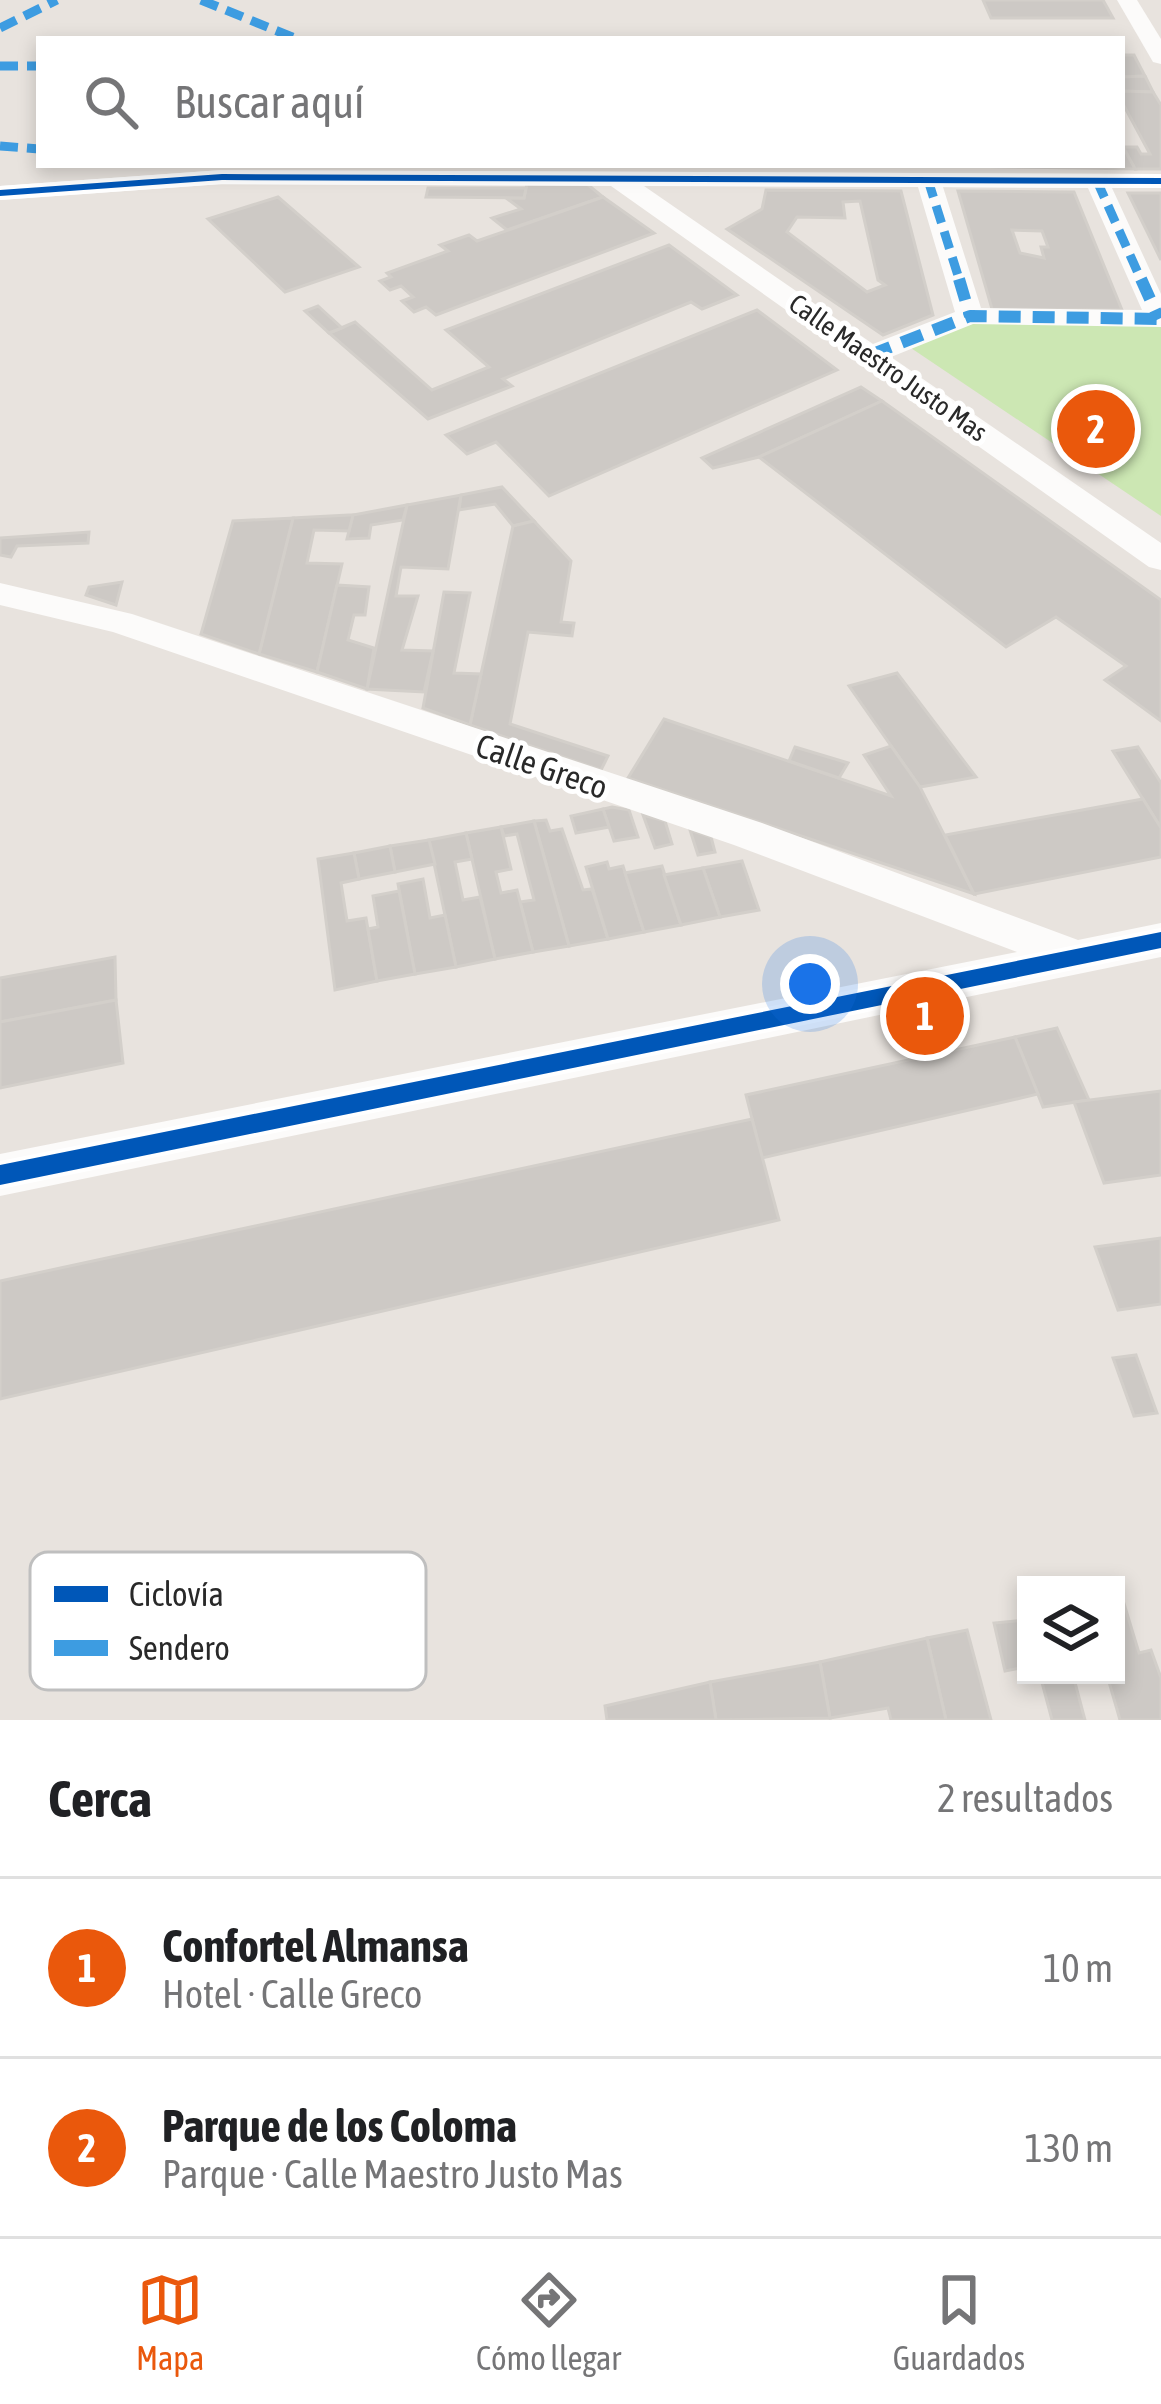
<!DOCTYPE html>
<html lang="es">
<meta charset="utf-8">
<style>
body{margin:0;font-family:"Asap Condensed",sans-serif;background:#f6f6f6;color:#202124}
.controls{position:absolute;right:36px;bottom:36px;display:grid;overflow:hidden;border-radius:0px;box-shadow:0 6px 18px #0003}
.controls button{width:108px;height:108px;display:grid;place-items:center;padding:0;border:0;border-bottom:3px solid #e0e0e0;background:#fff;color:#202124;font:60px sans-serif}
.you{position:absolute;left:810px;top:984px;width:42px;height:42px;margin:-30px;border:9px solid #fff;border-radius:50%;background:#1a73e8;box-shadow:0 0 0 18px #1a73e833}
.badge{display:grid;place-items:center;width:78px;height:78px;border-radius:50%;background:#ea580c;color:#fff;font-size:39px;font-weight:700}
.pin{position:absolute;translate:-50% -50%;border:6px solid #fff;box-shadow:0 3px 12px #0006}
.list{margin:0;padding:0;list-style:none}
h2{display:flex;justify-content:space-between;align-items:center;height:156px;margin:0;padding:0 48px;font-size:51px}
h2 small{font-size:39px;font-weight:400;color:#757577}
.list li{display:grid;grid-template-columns:78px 1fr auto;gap:36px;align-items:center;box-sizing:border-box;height:180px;padding:0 48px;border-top:3px solid #e0e0e0}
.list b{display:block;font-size:45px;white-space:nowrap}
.list p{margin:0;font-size:39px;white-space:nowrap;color:#757577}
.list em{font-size:39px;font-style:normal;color:#757577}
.icon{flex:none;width:66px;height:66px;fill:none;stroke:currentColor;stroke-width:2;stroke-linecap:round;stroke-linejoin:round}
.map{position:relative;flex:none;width:1161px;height:1720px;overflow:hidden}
.search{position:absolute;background:#fff;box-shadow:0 6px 18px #0003;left:36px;right:36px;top:36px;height:132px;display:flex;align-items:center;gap:30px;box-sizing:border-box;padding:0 42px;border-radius:0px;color:#757577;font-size:45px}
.sheet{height:516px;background:#fff}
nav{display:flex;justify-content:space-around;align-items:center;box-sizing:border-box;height:168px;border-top:3px solid #e0e0e0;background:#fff;font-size:33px;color:#757577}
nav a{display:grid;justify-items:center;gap:6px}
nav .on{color:#ea580c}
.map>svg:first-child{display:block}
</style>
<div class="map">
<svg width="1161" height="1720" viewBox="0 0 1161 1720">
<rect width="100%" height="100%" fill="#e8e3de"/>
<polygon fill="#cce7b3" points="970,316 1161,317 1161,516 902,342"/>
<g fill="#cdc9c5" stroke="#d3cfca" stroke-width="3" fill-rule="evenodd">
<polygon points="983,0 1103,0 1113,18 991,18"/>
<polygon points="1122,55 1134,55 1145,76 1122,77"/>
<polygon points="1145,76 1153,92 1122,91 1122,77"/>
<polygon points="1122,91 1153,92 1161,105 1161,169 1135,169 1123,147 1137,147 1141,154 1150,154 1122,102"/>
<polygon points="1122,145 1135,169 904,165 1122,165"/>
<polygon points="527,184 587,184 603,197 507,230 492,218 521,209 506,198 524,198"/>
<polygon points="428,188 526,188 524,198 426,197"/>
<path d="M766 190 901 191 933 315 883 335 727 229 762 209ZM860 201 878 280 885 285 867 292 787 232 797 217 845 218 843 202Z"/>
<path d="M958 191 1074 192 1122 310 992 309ZM1012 230 1042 231 1048 247H1041L1044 258 1020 253Z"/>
<polygon points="1128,193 1161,193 1161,260"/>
<polygon points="278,197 359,267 285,292 208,219"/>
<polygon points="603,197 654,233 436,315 426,307 414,312 402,301 413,297 401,286 390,290 380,281 391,277 387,273 448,251 440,245 469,235 477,241"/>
<polygon points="669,245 737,295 702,309 691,302 503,379 512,386 428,419 329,333 355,322 432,390 489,367 446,330"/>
<polygon points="318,306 342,328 329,333 305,311"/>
<polygon points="757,310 837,370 549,496 496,442 467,454 446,435"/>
<polygon points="861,387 882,401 759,457 713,468 702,458"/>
<polygon points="882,401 1161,600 1161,721 1105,680 1126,666 1056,617 1006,647 759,457"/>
<polygon points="502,487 534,521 513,526 495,504 459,510 461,495"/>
<polygon points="461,495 448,569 401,567 396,596 418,596 402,650 433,651 424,692 367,689 407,505"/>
<polygon points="407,505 403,520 371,525 369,538 347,539 353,515"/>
<polygon points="349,515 353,515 349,531 314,530 307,563 342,564 317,672 259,654 293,518"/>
<polygon points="293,518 259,654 201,634 233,521"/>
<polygon points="534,521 571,561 561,622 574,623 572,636 528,632 510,724 608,756 601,770 470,725 513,526"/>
<polygon points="89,532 88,543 17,546 11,557 0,555 0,538"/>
<polygon points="122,582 116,605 86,595 89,587"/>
<polygon points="337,585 369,587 365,615 354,615 348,640 374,648 367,689 317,672"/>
<polygon points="444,592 470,593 454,673 481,674 470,725 423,708"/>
<polygon points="897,673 976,777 920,787 849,686"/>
<polygon points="664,719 891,796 864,755 891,746 920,787 974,894 628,778"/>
<polygon points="795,747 848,763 839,778 789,761"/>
<polygon points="1138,747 1161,783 1161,828 1113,751"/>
<polygon points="1143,799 1161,828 1161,857 974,894 945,835"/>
<polygon points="612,807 629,810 638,837 614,841 603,809"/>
<polygon points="603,809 609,827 576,833 571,816"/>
<polygon points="643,815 665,821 672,844 655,848"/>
<polygon points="546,820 550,831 562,829 583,890 592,889 608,939 569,946 534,821"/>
<polygon points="534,821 569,946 533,952 520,902 534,900 517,834 504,836 501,827"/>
<polygon points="501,827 511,869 496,872 501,893 517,890 533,952 495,959 466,833"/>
<polygon points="690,830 711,837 715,852 698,855"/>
<polygon points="466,833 472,859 455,862 463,900 480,897 495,959 456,967 429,840"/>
<polygon points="429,840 435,864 395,872 390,846"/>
<polygon points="390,846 395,872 359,879 354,853"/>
<polygon points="354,853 359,879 341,883 347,921 366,918 377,981 335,990 318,859"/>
<polygon points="742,861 759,910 720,917 703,868"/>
<polygon points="607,862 609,869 623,866 644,932 608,939 586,867"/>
<polygon points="662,866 681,925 644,932 625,873"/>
<polygon points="703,868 720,917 681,925 664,875"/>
<polygon points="423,879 430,918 445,915 456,967 415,974 398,884"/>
<polygon points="399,891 415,974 377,981 368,929 378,927 373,896"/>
<polygon points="115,957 116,1000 0,1022 0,978"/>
<polygon points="116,1000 123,1063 0,1088 0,1022"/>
<polygon points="1057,1028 1089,1100 1043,1107 1015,1037"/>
<polygon points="1015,1037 1038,1094 762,1158 746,1095"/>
<polygon points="1161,1091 1161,1175 1104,1183 1074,1102"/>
<polygon points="752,1119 779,1220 0,1399 0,1281"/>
<polygon points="1161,1238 1161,1304 1118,1310 1095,1247"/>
<polygon points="1136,1355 1157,1413 1134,1416 1113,1358"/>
<polygon points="1122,1597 1139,1653 1151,1650 1161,1678 1161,1720 1120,1720 1107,1675 1116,1675 1116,1598"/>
<polygon points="1026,1620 1026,1667 1005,1671 994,1623"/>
<polygon points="967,1630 991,1720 946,1720 927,1638"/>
<polygon points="927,1638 946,1720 891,1720 888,1708 830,1718 820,1662"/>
<polygon points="820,1662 830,1718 716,1720 710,1682"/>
<polygon points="1040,1675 1073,1675 1085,1720 1052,1720"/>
<polygon points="710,1682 716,1720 607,1720 605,1706"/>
</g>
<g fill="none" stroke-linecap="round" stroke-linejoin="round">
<g fill="#fcfbfa" fill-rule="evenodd">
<polygon points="1117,0 1137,0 1161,39 1161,64 1153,62"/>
<path d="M222 170 1161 174V188H1112L1161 294V327L973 324 891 357 1161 543V570L1149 567 611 186 222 184 0 200V186ZM644 186 918 187 955 312 873 344ZM943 187 1088 188 1142 310 981 308Z"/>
<polygon points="0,583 132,614 762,823 1078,940 1161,923 1161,957 0,1196 0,1154 1017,952 734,845 113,632 0,605"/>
</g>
<g stroke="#3d9ce1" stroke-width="9" stroke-dasharray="18 9" stroke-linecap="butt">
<polyline points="201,0 297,39"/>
<polyline points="0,28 57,0"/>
<polyline points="0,66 39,66"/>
<polyline points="0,146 39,149"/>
<polyline points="928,180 960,282"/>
<polyline points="1097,181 1142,282"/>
</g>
<g stroke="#3d9ce1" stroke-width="12" stroke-dasharray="22 12" stroke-linecap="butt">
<polyline points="959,279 970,316"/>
<polyline points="1141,279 1159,319"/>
<polyline points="870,355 970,316 1161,319"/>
</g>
<g stroke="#fff" stroke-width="8">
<g id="cycleway">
<polygon points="222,174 1161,178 1161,184 222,180 0,196 0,190"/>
<polygon points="1161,932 1161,948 0,1185 0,1165"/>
</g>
</g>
<use href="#cycleway" fill="#0057b8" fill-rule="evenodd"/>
</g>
<g text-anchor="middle" stroke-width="10" stroke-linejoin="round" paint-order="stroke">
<g font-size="27" fill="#292929" stroke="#fff">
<text transform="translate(888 368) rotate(35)" y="9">Calle Maestro Justo Mas</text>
</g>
<g font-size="33" fill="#292929" stroke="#fff">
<text transform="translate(542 766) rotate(19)" y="12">Calle Greco</text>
</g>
</g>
<rect x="30" y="1552" width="396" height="138" rx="18" fill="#fff" stroke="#bfbfbf" stroke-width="3"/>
<rect x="54" y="1586" width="54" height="16" fill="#0057b8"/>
<rect x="54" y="1640" width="54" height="16" fill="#3d9ce1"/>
<g font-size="33" fill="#292929">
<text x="129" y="1606">Ciclovía</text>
<text x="129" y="1660">Sendero</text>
</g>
</svg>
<div class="controls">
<button><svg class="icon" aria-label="layers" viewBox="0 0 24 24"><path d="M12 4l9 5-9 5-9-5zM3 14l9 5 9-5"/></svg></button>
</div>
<div class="you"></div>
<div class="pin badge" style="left:925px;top:1016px">1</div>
<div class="pin badge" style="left:1096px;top:429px">2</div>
<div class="search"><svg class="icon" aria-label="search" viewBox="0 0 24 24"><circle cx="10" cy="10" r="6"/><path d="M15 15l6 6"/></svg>Buscar aquí</div>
</div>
<section class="sheet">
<h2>Cerca<small>2 resultados</small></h2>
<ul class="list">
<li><span class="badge">1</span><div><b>Confortel Almansa</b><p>Hotel · Calle Greco</p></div><em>10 m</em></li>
<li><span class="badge">2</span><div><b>Parque de los Coloma</b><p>Parque · Calle Maestro Justo Mas</p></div><em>130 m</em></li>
</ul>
</section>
<nav>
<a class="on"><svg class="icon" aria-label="map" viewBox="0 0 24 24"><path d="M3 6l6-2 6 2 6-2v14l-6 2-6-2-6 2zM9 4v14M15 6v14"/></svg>Mapa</a>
<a><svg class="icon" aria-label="directions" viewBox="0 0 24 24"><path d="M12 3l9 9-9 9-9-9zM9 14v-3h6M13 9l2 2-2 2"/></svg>Cómo llegar</a>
<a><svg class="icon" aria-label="saved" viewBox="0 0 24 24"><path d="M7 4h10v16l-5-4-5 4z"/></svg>Guardados</a>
</nav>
